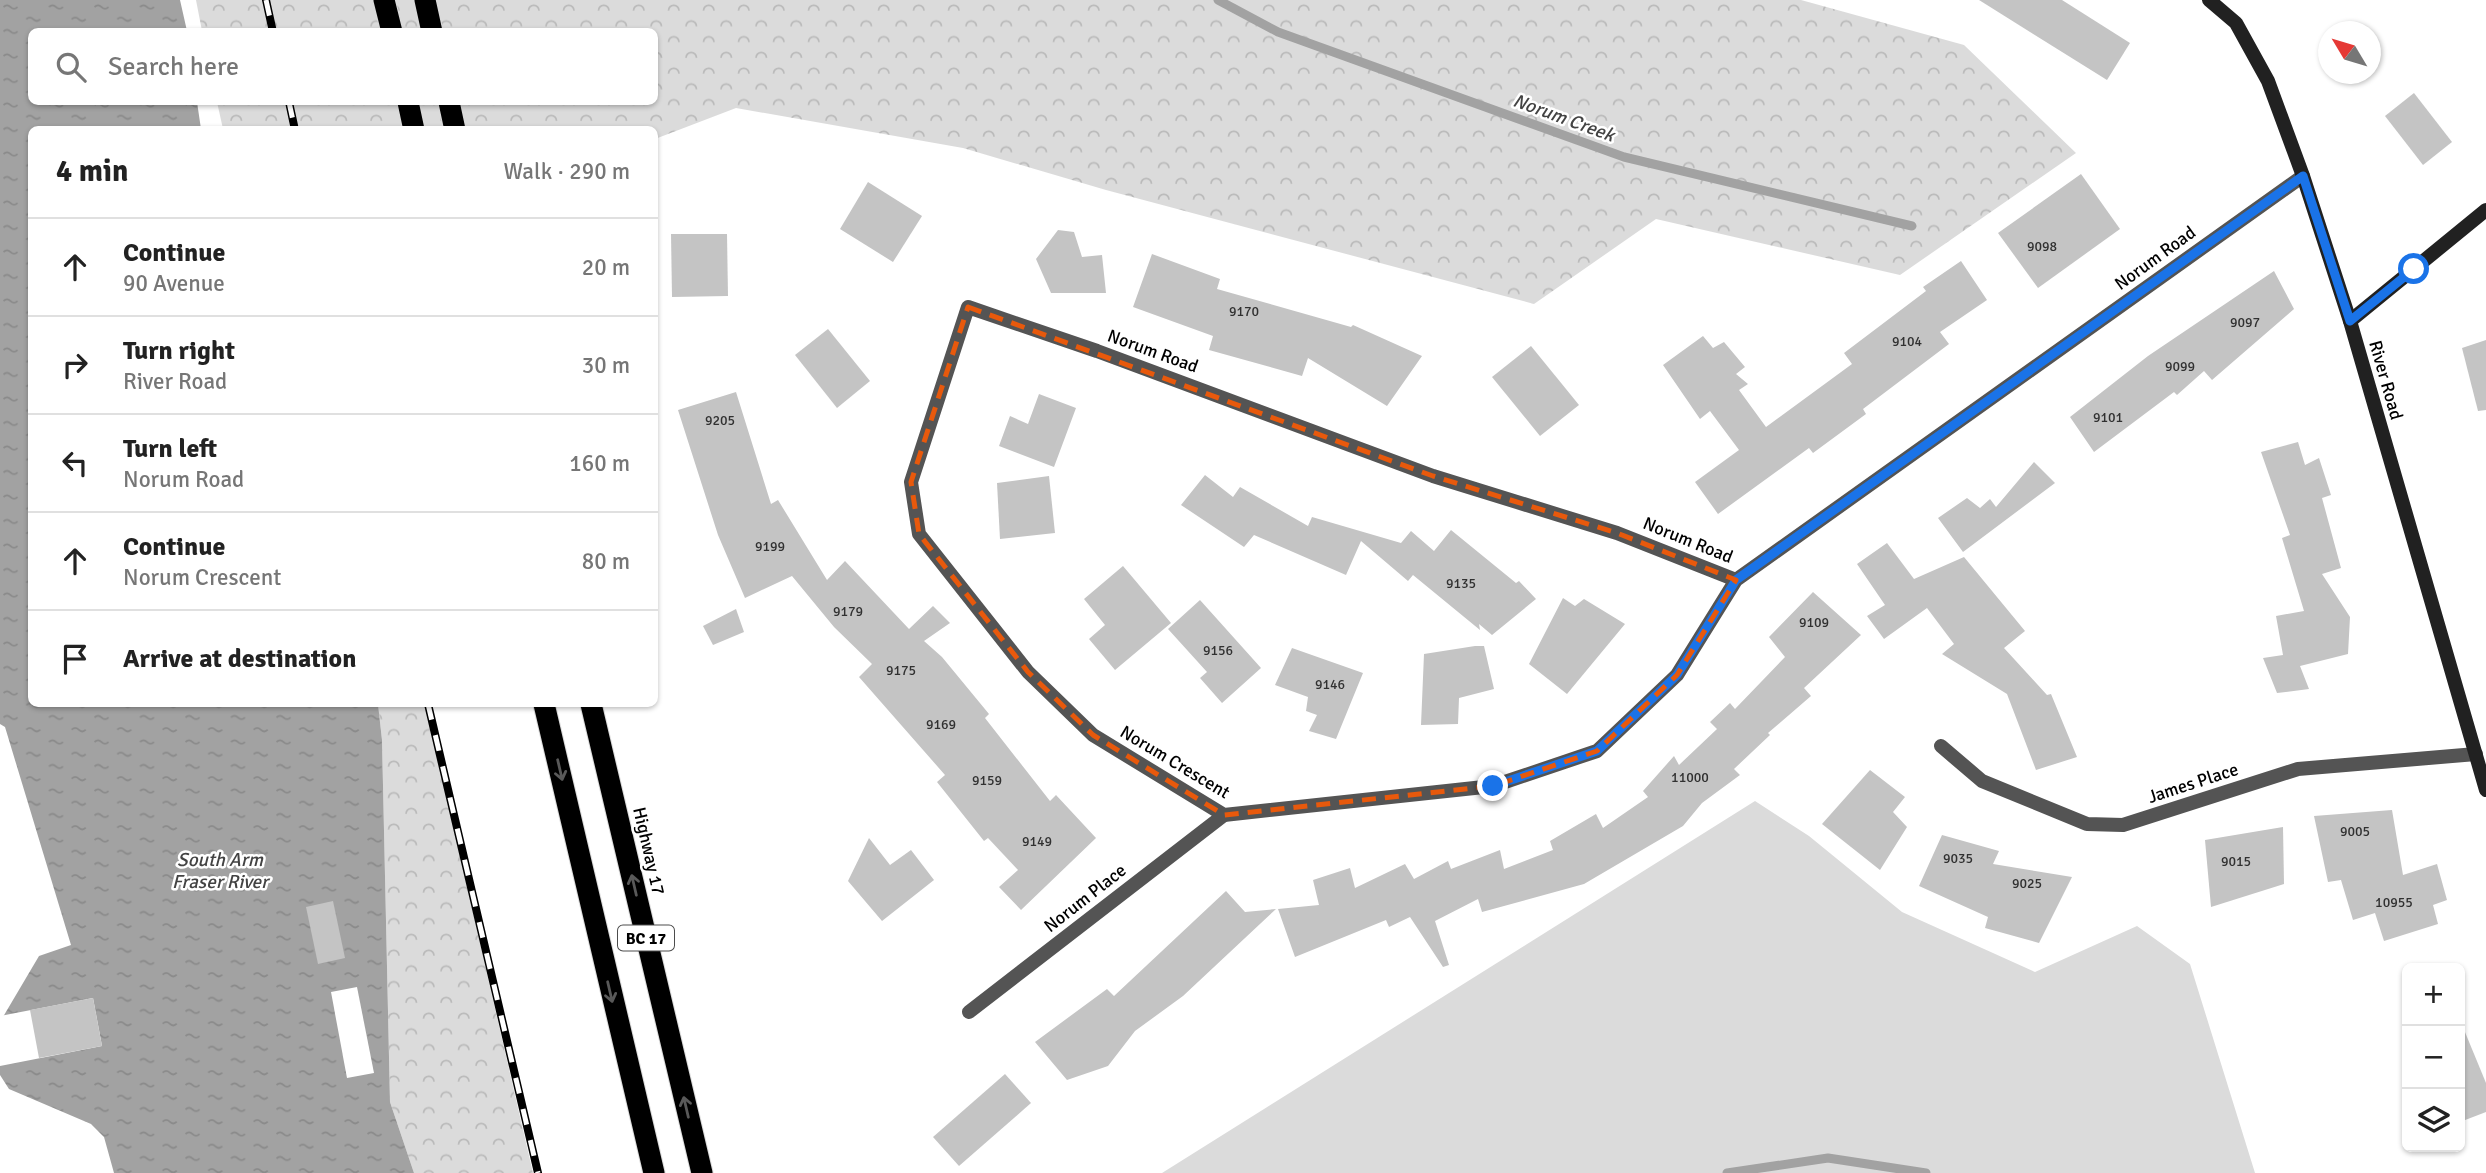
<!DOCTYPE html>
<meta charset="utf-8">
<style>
body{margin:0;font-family:Signika,sans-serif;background:#f2f2f2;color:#222}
.controls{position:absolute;right:21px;bottom:21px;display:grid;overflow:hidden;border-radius:10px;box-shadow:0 2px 5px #0004}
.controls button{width:63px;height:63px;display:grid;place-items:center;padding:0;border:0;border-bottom:2px solid #e0e0e0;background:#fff;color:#222;font:35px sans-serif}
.compass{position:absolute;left:2318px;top:21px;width:63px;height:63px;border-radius:50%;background:#fff;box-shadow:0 2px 5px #0004;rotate:308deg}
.stop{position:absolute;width:21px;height:21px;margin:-16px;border:5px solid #1a73e8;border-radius:50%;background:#fff}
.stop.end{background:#1a73e8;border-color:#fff;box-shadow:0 2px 7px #0008}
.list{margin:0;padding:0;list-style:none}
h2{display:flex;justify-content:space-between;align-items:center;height:91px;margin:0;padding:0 28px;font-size:30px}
h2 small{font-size:23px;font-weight:400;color:#767676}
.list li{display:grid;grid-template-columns:46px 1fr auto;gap:21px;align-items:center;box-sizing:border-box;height:98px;padding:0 28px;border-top:2px solid #e0e0e0}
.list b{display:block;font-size:26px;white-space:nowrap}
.list p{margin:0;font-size:23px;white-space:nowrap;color:#767676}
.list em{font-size:23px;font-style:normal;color:#767676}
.icon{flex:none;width:38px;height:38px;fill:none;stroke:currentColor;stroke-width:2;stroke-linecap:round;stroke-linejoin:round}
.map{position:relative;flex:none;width:2486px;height:1173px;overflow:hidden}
.search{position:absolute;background:#fff;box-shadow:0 2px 5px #0004;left:28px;top:28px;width:630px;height:77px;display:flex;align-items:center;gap:18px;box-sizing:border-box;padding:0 24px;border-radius:10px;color:#767676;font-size:26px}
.panel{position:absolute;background:#fff;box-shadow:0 2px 5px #0004;left:28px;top:126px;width:630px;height:581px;border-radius:10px}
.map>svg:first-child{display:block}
</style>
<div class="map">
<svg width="2486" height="1173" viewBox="0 0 2486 1173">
<defs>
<pattern id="forest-crowns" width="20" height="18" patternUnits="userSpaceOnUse" patternTransform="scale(1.75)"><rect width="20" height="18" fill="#dbdbdb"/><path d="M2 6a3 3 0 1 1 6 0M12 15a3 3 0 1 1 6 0" fill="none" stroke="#bababa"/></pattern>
<pattern id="water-ripples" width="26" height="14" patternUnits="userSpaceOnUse" patternTransform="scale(1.75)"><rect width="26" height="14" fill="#a2a2a2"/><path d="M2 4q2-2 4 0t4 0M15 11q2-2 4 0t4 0" fill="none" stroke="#8a8a8a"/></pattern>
</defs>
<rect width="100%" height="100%" fill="#fff"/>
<g fill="url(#forest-crowns)">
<polygon points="196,0 1801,0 1964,45 2076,153 1900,275 1656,219 1534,304 1106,190 963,148 736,108 655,139 654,130 223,129 217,102 654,102 654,32 202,31"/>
<polygon points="378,704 425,704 533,1173 414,1173 390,1102 382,740"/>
</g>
<polygon fill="#dbdbdb" points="1755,801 1809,836 1902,912 2035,972 2137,926 2190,964 2255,1173 1162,1173"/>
<polygon fill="url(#water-ripples)" points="0,0 180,0 187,31 32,32 32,102 197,102 201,129 32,130 32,704 378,704 382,740 390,1102 414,1173 114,1173 104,1137 91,1124 9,1089 0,1075 0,1022 39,956 71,945 5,727 0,724"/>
<g fill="#fff">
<polygon points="357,987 374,1073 347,1078 331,992"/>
<polygon points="93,998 102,1046 0,1066 0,1016"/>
</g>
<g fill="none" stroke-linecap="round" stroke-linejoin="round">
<g stroke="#a2a2a2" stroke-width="9">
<polyline points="1218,0 1278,32 1624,157 1912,226"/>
<polyline points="1727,1173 1828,1158 1926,1173"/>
</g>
</g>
<g fill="#c4c4c4">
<polygon points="1979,0 2062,0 2130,43 2107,80"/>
<polygon points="2414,93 2452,142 2423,165 2385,116"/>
<polygon points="2081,174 2120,229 2038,288 1998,233"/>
<polygon points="868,182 922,216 893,262 840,229"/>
<polygon points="1058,230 1074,232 1082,257 1102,255 1106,293 1051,293 1036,259"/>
<polygon points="671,234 727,234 728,296 672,297"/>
<polygon points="1152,254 1220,279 1217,289 1351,327 1353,325 1422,356 1387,406 1308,358 1302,376 1209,350 1213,336 1133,307"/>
<polygon points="1961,261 1987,300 1940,332 1949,344 1863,409 1866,414 1813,453 1809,448 1718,514 1695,482 1739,450 1710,411 1700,419 1663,365 1703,336 1713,348 1724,342 1745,367 1736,374 1748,384 1739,390 1766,427 1852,364 1844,353 1926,291 1923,287"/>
<polygon points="2274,271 2294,309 2212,380 2204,371 2177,395 2174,392 2094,452 2070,417 2148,356"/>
<polygon points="828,329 870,381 837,408 795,355"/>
<polygon points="2486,340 2486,410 2478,411 2462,348"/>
<polygon points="1531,346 1579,405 1540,436 1492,377"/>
<polygon points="736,392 771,504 778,500 827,580 845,561 909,629 933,606 950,623 924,641 942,657 989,714 985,718 1050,801 1056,795 1096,838 1021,910 999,887 1018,870 988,838 984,841 937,782 945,775 859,677 872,664 834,627 792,576 745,598 718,535 678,410"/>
<polygon points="1039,394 1076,408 1054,467 999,446 1010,416 1028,424"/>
<polygon points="2298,442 2305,465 2319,458 2331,495 2322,498 2341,568 2322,574 2350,617 2348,654 2300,666 2309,689 2277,693 2263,658 2283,655 2276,616 2304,611 2282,538 2290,535 2261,452"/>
<polygon points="2034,462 2055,483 1963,552 1938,518 1967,498 1980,508 1990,499 1996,507"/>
<polygon points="1205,475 1233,497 1240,487 1308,526 1312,517 1401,543 1411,531 1434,551 1451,530 1516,583 1519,581 1536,599 1492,635 1479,624 1480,630 1413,575 1408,581 1361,541 1346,575 1254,535 1244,547 1181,505"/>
<polygon points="1049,476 1055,533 1000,539 997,483"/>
<polygon points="1887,543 1914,579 1964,557 2025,631 2004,648 2047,695 2051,694 2077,757 2036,770 2007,694 1942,654 1954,644 1927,608 1884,639 1867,616 1885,605 1857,564"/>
<polygon points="1123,566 1171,623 1115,670 1089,639 1105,625 1084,599"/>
<polygon points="1813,592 1861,635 1804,688 1811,696 1768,733 1770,735 1734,769 1740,775 1702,803 1683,826 1584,884 1482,912 1478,899 1435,921 1449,965 1443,967 1410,917 1389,927 1386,920 1295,957 1278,909 1319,905 1313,880 1350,868 1355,888 1405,864 1414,879 1448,861 1451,869 1500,850 1504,869 1553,850 1550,841 1596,814 1603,828 1648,797 1643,791 1674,756 1679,765 1717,729 1710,722 1730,703 1735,709 1785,657 1769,637"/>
<polygon points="1563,598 1575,606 1584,599 1625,624 1567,694 1529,664"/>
<polygon points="1200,600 1261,668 1222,703 1200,678 1207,672 1168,629"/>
<polygon points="736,609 744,632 713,645 703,626"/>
<polygon points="1475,646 1484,646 1494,689 1459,698 1458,724 1421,725 1424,654"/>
<polygon points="1292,648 1363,673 1336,739 1309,731 1317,715 1306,711 1308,697 1275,685"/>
<polygon points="1870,770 1905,797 1893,812 1907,827 1880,870 1822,824"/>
<polygon points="2392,810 2403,875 2437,864 2447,900 2433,905 2438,924 2384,941 2375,913 2353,920 2341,880 2328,882 2314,816"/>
<polygon points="2283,827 2284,884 2211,907 2205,840"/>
<polygon points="1942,835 1999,851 1993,864 2072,877 2039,943 1985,928 1988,917 1919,886"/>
<polygon points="869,838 890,865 911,850 934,880 882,921 848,881"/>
<polygon points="1226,891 1245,912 1276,909 1183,996 1135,1031 1108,1066 1067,1080 1035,1042 1107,989 1114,996"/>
<polygon points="333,901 345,958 318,964 306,907"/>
<polygon points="93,998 102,1046 39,1058 30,1010"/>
<polygon points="2460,1020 2486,1083 2486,1112 2460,1122"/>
<polygon points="1005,1074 1031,1103 959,1166 933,1137"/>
</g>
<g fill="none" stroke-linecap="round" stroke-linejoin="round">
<g stroke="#dbdbdb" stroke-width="23">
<g id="highway">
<polyline points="384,0 392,32"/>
<polyline points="425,0 432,32"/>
<polyline points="408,102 414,130"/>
<polyline points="449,102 455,130"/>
<polyline points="544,704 654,1173"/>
<polyline points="591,704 702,1173"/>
</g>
</g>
<g stroke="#545454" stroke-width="14">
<polyline points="1736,580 1617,533 1433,476 1097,351 968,307 911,482 919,534 1028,672 1093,735 1224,815 1493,786 1597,751 1677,675 1736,580 2303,176"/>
<polyline points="1941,746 1982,781 2087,824 2123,825 2298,769 2476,754"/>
<polyline points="969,1012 1224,815"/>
</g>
<g stroke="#212121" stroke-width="14">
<polyline points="2209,0 2236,23 2268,81 2303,176 2350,321 2486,790"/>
<polyline points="2350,321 2486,210"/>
</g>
<use href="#highway" stroke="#000" stroke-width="21"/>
<g stroke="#000" stroke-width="8">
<g id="rail">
<polyline points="266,0 273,32"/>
<polyline points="289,102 295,130"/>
<polyline points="428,704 538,1173"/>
</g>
</g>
<use href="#rail" stroke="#fff" stroke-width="5" stroke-dasharray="16" stroke-linecap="butt"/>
</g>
<defs><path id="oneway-shaft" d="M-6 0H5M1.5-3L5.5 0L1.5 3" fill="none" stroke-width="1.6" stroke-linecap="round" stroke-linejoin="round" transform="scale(1.75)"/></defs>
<g stroke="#595959">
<use href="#oneway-shaft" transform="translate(560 770) rotate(77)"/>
<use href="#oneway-shaft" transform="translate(634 885) rotate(-103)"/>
<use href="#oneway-shaft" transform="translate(610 992) rotate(77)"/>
<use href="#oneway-shaft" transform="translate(686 1107) rotate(-103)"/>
</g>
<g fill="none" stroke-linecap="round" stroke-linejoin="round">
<polyline stroke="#1a73e8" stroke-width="9" points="1493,786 1597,751 1677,675 1736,580 2303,176 2350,321 2414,269"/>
</g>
<path fill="none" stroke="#e8590c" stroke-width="5" stroke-dasharray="14 9" stroke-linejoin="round" d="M968 307 1433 476 1617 533 1736 580 1677 675 1597 751 1493 786 1224 815 1093 735 1028 672 919 534 911 482Z"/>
<g text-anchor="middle" stroke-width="5" stroke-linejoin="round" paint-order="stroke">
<g font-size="14" fill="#313131">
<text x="2042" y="251">9098</text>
<text x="1244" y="316">9170</text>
<text x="2245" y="327">9097</text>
<text x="1907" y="346">9104</text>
<text x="2180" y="371">9099</text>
<text x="2108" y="422">9101</text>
<text x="720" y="425">9205</text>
<text x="770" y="551">9199</text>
<text x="1461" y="588">9135</text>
<text x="848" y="616">9179</text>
<text x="1814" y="627">9109</text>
<text x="1218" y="655">9156</text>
<text x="901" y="675">9175</text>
<text x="1330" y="689">9146</text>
<text x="941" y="729">9169</text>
<text x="1690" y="782">11000</text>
<text x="987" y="785">9159</text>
<text x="2355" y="836">9005</text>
<text x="1037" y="846">9149</text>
<text x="1958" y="863">9035</text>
<text x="2236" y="866">9015</text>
<text x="2027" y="888">9025</text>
<text x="2394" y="907">10955</text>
</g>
<rect fill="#fff" stroke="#4c4c4c" stroke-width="2" x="618" y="925.5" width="56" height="25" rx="5"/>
<g font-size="16" font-weight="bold" fill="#000">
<text x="646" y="944">BC 17</text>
</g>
<g font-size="18" fill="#000" stroke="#fff">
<text transform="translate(2155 258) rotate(-36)" y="6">Norum Road</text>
<text transform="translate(1153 351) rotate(20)" y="6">Norum Road</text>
<text transform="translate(2386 380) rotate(74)" y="6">River Road</text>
<text transform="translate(1688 540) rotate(22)" y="6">Norum Road</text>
<text transform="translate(1175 762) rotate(31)" y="6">Norum Crescent</text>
<text transform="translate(2193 783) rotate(-18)" y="6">James Place</text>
<text transform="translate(649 851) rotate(77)" y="6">Highway 17</text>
<text transform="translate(1085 898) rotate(-38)" y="6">Norum Place</text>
</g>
<g font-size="19" font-style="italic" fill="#434343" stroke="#fff">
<text transform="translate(1564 117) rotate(20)" y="7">Norum Creek</text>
<text x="220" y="866">South Arm<tspan x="220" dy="22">Fraser River</tspan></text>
</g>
</g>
</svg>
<div class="controls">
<button>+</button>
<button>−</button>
<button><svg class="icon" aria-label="layers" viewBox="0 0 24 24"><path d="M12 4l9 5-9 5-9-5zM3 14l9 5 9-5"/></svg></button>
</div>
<svg class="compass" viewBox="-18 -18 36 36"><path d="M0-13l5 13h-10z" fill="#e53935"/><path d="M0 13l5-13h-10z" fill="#767676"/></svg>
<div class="stop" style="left:2414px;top:269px"></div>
<div class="stop end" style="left:1493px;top:786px"></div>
<div class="search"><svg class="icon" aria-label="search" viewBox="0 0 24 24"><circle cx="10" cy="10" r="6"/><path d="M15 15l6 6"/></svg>Search here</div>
<section class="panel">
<h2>4 min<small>Walk · 290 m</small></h2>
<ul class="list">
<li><svg class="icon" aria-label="ahead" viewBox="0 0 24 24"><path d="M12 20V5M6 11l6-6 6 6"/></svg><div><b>Continue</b><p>90 Avenue</p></div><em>20 m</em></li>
<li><svg class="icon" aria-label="right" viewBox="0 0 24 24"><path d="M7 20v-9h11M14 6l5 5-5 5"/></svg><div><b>Turn right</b><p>River Road</p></div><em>30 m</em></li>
<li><svg class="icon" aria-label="left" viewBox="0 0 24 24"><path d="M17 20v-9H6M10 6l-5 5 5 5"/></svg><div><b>Turn left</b><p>Norum Road</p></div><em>160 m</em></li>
<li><svg class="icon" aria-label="ahead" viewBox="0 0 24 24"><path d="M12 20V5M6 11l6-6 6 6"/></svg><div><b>Continue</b><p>Norum Crescent</p></div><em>80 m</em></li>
<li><svg class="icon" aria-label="arrive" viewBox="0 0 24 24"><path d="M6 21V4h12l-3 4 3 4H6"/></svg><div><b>Arrive at destination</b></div></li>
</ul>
</section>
</div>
